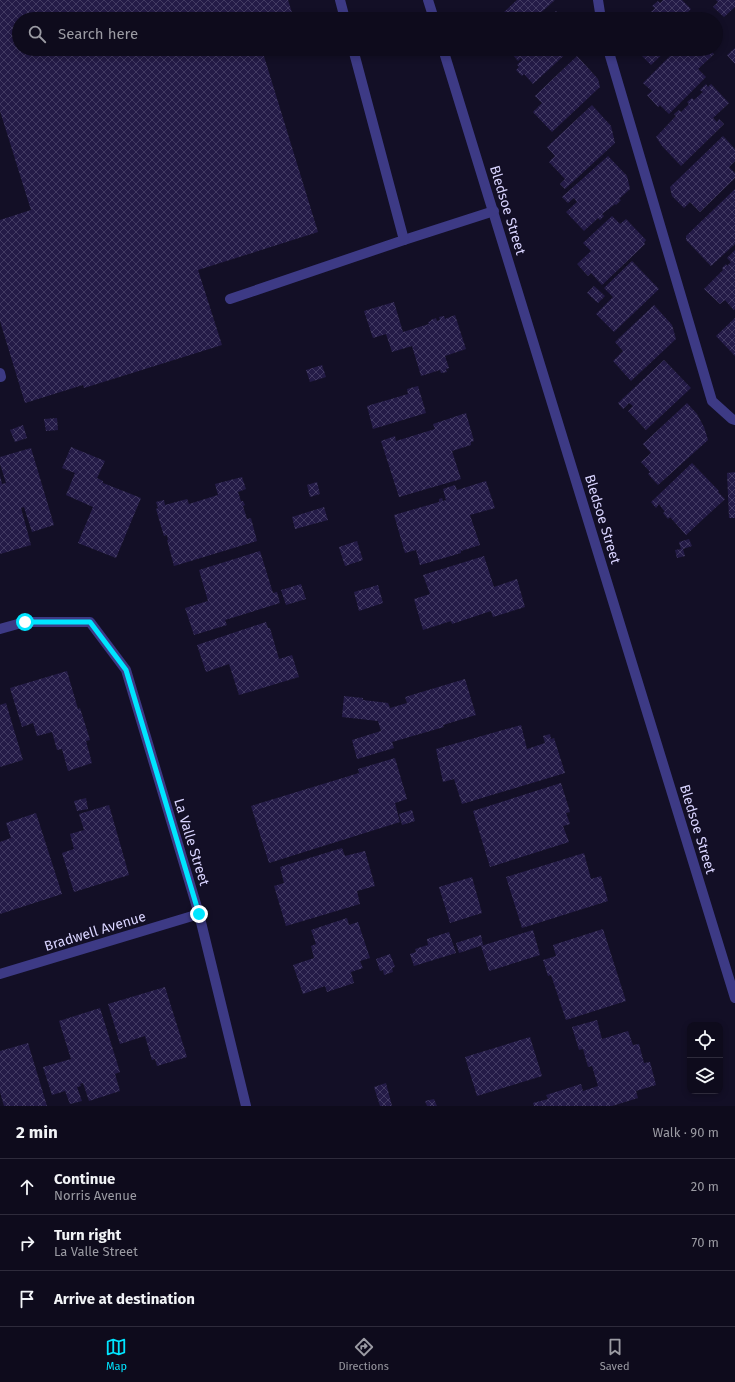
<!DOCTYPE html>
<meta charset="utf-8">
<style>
body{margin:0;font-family:"Fira Sans",sans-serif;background:#171425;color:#f1f3f6}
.controls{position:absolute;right:12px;bottom:12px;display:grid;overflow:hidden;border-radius:8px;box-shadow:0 2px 6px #0003}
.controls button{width:36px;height:36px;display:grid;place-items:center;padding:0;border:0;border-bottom:1px solid #2e2b3b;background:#0e0b1c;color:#f1f3f6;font:20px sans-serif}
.stop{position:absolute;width:12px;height:12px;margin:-9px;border:3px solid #00e5ff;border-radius:50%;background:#fff}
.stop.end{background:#00e5ff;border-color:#fff;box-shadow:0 1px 4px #0008}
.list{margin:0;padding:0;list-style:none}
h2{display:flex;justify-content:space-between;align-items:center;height:52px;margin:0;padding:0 16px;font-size:17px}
h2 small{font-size:13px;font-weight:400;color:#9b9ba3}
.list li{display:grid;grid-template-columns:26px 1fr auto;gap:12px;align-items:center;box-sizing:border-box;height:56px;padding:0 16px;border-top:1px solid #2e2b3b}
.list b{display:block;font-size:15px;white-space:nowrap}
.list p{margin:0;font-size:13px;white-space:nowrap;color:#9b9ba3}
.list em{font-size:13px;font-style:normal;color:#9b9ba3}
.icon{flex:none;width:22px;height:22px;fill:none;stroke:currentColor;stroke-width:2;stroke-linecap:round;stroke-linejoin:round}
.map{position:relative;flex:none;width:735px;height:1106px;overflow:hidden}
.search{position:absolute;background:#0e0b1c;box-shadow:0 2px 6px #0003;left:12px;right:12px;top:12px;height:44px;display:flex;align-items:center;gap:10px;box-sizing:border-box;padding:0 14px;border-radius:22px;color:#9b9ba3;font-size:15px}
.sheet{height:220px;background:#0e0b1c}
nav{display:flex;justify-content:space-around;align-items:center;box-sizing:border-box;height:56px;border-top:1px solid #2e2b3b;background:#0e0b1c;font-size:11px;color:#9b9ba3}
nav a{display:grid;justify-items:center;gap:2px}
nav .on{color:#00e5ff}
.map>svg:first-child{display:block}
</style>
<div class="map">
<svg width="735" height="1106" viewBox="0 0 735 1106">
<defs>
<pattern id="building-cross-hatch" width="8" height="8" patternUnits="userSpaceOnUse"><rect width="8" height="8" fill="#241b47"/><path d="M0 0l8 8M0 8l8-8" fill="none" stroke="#433b63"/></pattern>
</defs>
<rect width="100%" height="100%" fill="#130f26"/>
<g fill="url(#building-cross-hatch)">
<polygon points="0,0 288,0 294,19 19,19 19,49 274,49 263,53 318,232 198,270 222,345 84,388 83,385 25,403 0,321 0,220 31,210 0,111"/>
<polygon points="517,0 555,0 534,19 511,19 504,12"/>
<polygon points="663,0 682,0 691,9 683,17 684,19 639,19 641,17 644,19 655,8 652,6 658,1 660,3"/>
<polygon points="716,0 735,0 735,7 724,17 713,7 718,2"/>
<polygon points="556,11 563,19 548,19"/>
<polygon points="735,48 735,64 727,55"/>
<polygon points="518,49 525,49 527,51 525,54 527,55 534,49 571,49 533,84 524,74 522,76 516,70 519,67 517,65 522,60 521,58 518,61 512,54"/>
<polygon points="635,49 668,49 651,65"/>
<polygon points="677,49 709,49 714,54 698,69 706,77 669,114 660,105 658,107 647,95 652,91 643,83"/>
<polygon points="577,56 598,79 600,87 552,132 533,112 542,103 535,96"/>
<polygon points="706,84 708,87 711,84 729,103 713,118 717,122 719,119 724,124 681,166 662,146 656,137 676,116 674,114 679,110 681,112 689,104 687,102 692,98 694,100 703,92 700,90"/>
<polygon points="592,105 611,126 615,143 565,189 560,184 565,179 549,162 555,156 547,147"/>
<polygon points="723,136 735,149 735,161 729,167 735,173 735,178 700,212 690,202 684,208 672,196 670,187"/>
<polygon points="608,156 627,176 630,189 619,199 621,200 616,205 615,204 602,214 604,216 600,220 598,218 584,231 566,212 577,202 574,198 568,203 562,197"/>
<polygon points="735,189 735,244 711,266 686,240 686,236"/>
<polygon points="612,216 620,224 626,219 646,240 644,243 645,244 602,285 591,273 588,276 577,264 591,251 583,243"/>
<polygon points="735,250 735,309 734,310 725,300 720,304 704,289 723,270 722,268 726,264 727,266 731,262 727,258"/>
<polygon points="632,261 659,289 614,332 596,314 613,297 604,288"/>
<polygon points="594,286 605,296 598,303 587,293"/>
<polygon points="394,302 403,332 429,324 428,322 431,321 431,320 436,318 437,321 440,320 439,317 444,316 445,319 455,315 466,349 445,356 449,368 446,369 447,372 441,373 440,370 421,376 412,346 392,352 386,334 373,338 364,311"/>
<polygon points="654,305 672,325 676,339 631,381 613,361 623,351 615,342"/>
<polygon points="735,318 735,356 716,336"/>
<polygon points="664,360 691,388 646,430 628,411 633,406 629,403 623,409 618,403"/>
<polygon points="322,365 326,377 310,382 306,370"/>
<polygon points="418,386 426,413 373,429 367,406 408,394 407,389"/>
<polygon points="687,403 697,414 704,427 708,440 658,485 648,474 650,472 641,462 651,453 643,444"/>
<polygon points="466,413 474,441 471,442 471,445 452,451 461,479 399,497 381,441 395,436 396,441 435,429 433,424"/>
<polygon points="57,418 58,430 46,431 44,419"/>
<polygon points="23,425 27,438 15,442 10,430"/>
<polygon points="71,447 105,461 97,478 103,481 103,483 141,498 116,558 78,543 93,507 66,495 75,473 62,468"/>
<polygon points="31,448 54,525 32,532 24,507 21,508 31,545 0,554 0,476 2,484 6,483 0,464 0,457"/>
<polygon points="692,463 719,491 718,492 725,499 686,535 670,517 668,519 663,513 665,512 659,504 656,508 651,502"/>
<polygon points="735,472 735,518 729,518 727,473"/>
<polygon points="242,477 246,489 238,492 241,501 243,501 245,505 243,506 247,519 251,518 257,541 174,566 167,540 168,540 167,535 164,536 156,509 158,508 156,502 164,500 165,505 187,499 189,504 218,495 215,484"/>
<polygon points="486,481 495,508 470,515 480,545 461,551 461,553 420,565 416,550 405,553 394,515 439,502 439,499 442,498 443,501 446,500 443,489 455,485 457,490"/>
<polygon points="317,482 320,494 310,497 307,485"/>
<polygon points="324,507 328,520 295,529 292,517"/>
<polygon points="689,539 692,546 683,549 685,556 677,558 675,550 681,549 679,542"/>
<polygon points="357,541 363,560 345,566 339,547"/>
<polygon points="260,551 273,593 277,592 280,603 225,620 227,625 194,635 185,608 208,601 199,570"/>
<polygon points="484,556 494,587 517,579 525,607 493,617 491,611 452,624 451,621 423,630 414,599 430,594 423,575"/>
<polygon points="301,584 306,599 286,605 281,590"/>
<polygon points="378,585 383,603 359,611 354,592"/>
<polygon points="266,622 268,628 270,628 279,659 292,655 299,677 239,695 229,664 206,672 197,645"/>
<polygon points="67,671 78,709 80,708 90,740 86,741 92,763 68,771 62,749 57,750 52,732 37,736 33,723 22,727 10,688"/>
<polygon points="465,679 476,715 443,725 444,727 392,742 394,748 357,759 352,740 381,731 378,721 342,717 344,696 363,698 363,700 388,703 390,708 407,703 405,697"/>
<polygon points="6,703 23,760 0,767 0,705"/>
<polygon points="521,725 527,749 545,743 543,736 550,734 551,739 554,738 565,773 462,804 454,779 443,782 436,749"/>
<polygon points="395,758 407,799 395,803 400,822 269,863 251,806 359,773 358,769"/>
<polygon points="561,783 570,812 566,813 570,824 563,826 569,842 490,867 473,811"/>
<polygon points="86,798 88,809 77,811 74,801"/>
<polygon points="109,805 129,875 74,892 62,853 74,849 70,834 84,830 79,814"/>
<polygon points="412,810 415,821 402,825 399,814"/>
<polygon points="36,813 62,894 0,914 0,842 11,838 6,823"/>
<polygon points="342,848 345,856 365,851 375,886 357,891 360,904 286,926 274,886 284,883 280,867"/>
<polygon points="584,853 591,879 601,876 608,901 522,928 506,877"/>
<polygon points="472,877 482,913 450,923 439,887"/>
<polygon points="347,918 349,925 358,922 370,958 360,961 363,968 351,972 354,983 327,992 325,986 303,994 293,965 314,958 311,946 316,944 311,930"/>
<polygon points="603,929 626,1001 566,1020 551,975 548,976 543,960 556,956 553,945"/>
<polygon points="533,930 540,955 489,971 481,946"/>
<polygon points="449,932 456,953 414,966 410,954 416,952 415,949 428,945 427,939"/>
<polygon points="481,935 483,945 459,953 456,943"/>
<polygon points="390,954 395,967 392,968 393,972 384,975 383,970 380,971 376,959"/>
<polygon points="165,987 187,1057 157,1066 155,1059 152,1060 145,1036 120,1044 108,1004"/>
<polygon points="100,1008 120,1072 115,1074 120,1091 89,1101 83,1083 80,1084 81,1086 77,1087 82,1101 70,1104 65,1091 52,1095 43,1067 71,1059 59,1021"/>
<polygon points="597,1020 602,1039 628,1031 633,1045 639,1044 644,1063 650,1062 656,1085 636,1091 638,1098 612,1106 534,1106 533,1103 548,1099 546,1095 581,1084 583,1091 598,1086 592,1066 588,1067 583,1049 579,1050 572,1027"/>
<polygon points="530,1037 542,1076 477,1096 465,1057"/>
<polygon points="28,1043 47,1106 4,1106 0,1092 0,1051"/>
<polygon points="386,1083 392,1106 380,1106 374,1087"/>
<polygon points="434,1099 437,1106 427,1106 425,1101"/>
</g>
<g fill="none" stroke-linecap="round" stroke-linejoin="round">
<g stroke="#3d3a85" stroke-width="10">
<polyline points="340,0 345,19"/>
<polyline points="428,0 434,19"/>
<polyline points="598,0 601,19"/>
<polyline points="443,49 735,998"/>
<polyline points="608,49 712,401 732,419 735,420"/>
<polyline points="404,240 494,211"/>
<polyline points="230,299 404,240 353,49"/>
<polyline points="0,373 1,377"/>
<polyline points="0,629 25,622 90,622 126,670 199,914 246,1106"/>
<polyline points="0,974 199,914"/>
</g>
</g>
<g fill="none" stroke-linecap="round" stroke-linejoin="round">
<polyline stroke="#00e5ff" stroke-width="5" points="25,622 90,622 126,670 199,914"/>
</g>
<g text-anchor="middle" stroke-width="3" stroke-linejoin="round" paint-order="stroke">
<g font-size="14" fill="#d9d4ff" stroke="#130f26">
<text transform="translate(508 210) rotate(73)" y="5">Bledsoe Street</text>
<text transform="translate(603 519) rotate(73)" y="5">Bledsoe Street</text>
<text transform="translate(698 829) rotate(73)" y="5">Bledsoe Street</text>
<text transform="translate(192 842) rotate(73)" y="5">La Valle Street</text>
<text transform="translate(95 931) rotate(-17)" y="5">Bradwell Avenue</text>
</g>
</g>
</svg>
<div class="controls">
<button><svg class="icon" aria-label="locate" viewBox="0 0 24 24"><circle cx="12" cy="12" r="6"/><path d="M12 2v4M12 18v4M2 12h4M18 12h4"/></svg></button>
<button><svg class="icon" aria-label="layers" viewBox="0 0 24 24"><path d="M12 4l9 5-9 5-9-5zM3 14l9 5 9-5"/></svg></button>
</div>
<div class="stop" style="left:25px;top:622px"></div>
<div class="stop end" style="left:199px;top:914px"></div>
<div class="search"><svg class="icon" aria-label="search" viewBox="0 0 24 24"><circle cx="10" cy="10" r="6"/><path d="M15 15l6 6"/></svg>Search here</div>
</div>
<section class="sheet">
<h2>2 min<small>Walk · 90 m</small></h2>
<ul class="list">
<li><svg class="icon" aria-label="ahead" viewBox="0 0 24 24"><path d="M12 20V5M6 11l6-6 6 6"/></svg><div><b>Continue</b><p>Norris Avenue</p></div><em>20 m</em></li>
<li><svg class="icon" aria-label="right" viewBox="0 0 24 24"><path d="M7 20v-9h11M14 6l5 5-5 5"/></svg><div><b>Turn right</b><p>La Valle Street</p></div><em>70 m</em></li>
<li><svg class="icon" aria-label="arrive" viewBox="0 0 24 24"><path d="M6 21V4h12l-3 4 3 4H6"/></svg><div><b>Arrive at destination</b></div></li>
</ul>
</section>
<nav>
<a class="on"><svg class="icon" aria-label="map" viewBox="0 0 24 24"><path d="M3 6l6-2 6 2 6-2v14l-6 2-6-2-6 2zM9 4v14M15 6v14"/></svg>Map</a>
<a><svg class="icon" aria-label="directions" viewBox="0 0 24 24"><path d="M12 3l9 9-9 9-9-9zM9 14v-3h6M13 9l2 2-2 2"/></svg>Directions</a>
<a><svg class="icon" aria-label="saved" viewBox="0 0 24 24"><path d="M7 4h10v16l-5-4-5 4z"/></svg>Saved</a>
</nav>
